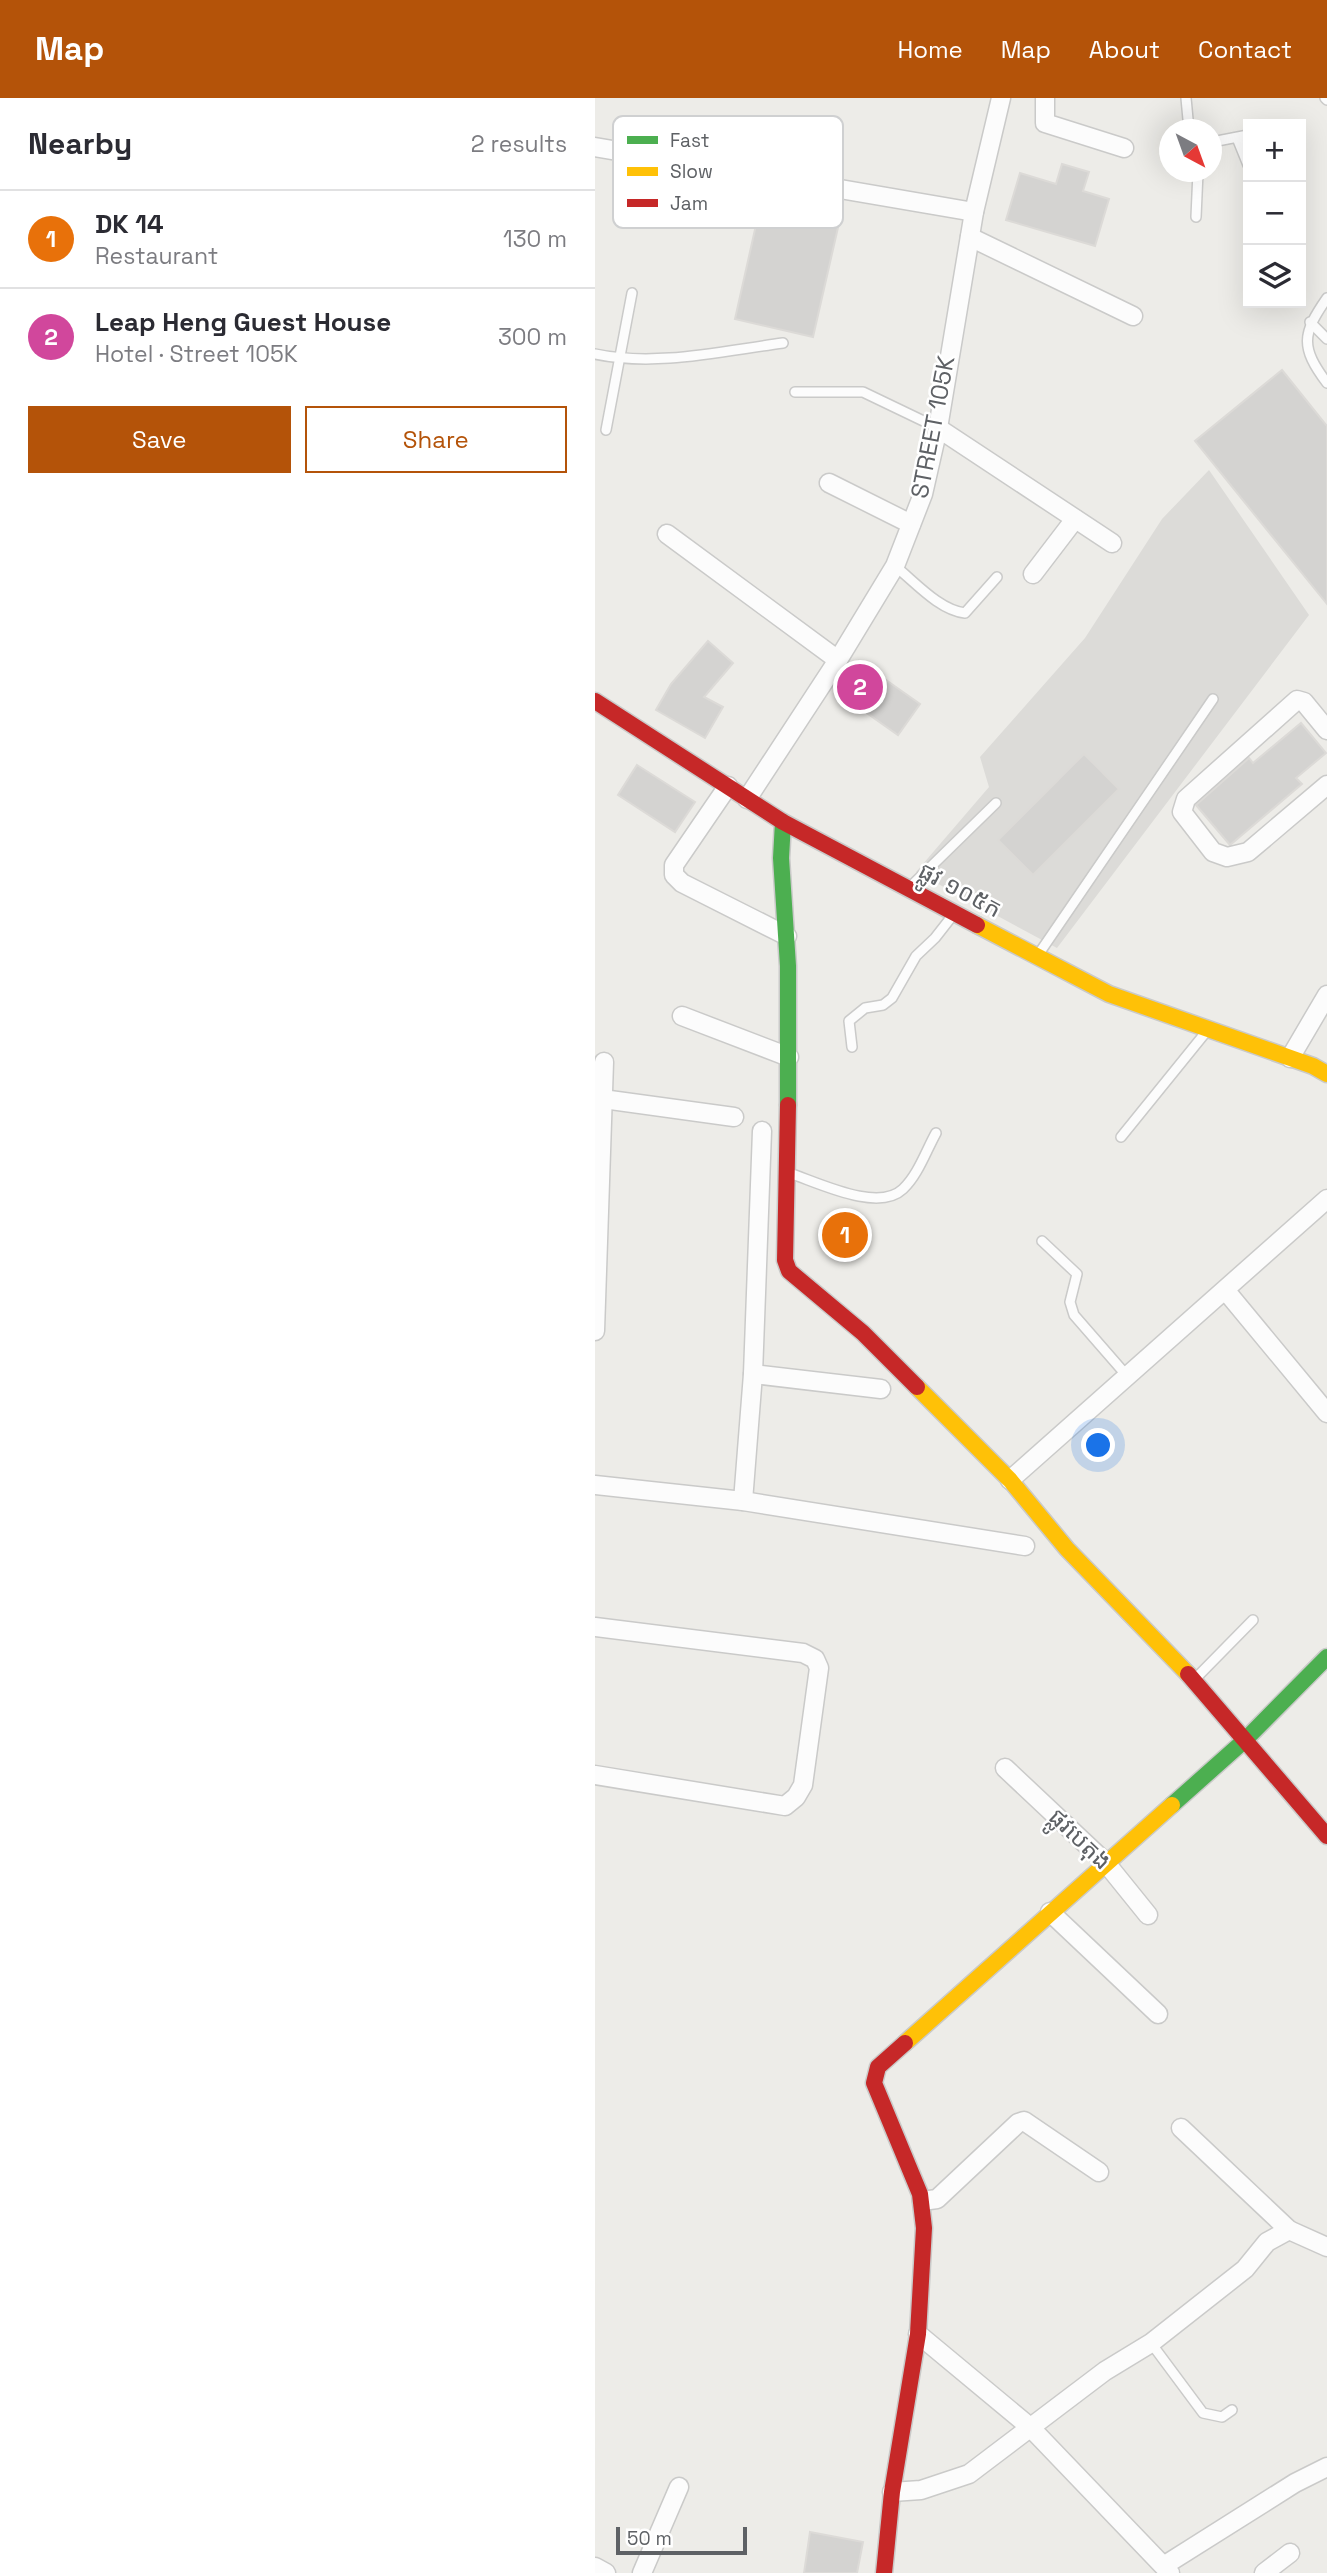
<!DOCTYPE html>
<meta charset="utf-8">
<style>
body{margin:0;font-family:"Space Grotesk","Noto Sans Khmer",sans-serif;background:#f7f7f7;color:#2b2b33}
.controls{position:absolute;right:21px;top:21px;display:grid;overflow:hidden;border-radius:0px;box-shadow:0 7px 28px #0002}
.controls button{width:63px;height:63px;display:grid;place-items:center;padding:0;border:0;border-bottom:2px solid #e1e1e2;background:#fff;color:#2b2b33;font:35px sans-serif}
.compass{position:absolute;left:564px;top:21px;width:63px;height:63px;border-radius:50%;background:#fff;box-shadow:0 7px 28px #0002;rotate:139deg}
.scale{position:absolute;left:21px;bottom:18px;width:131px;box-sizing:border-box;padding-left:7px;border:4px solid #5e6165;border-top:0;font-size:19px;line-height:24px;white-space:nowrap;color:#5e6165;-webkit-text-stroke:5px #fff;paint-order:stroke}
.you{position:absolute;left:504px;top:1348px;width:24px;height:24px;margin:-18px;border:5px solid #fff;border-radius:50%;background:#1a73e8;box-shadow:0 0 0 10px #1a73e833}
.badge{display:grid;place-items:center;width:46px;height:46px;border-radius:50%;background:#b45309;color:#fff;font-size:23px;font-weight:700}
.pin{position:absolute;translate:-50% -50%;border:4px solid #fff;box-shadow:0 2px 7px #0006}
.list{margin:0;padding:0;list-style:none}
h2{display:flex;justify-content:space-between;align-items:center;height:91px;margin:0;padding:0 28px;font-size:30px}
h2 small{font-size:23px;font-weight:400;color:#7c7c81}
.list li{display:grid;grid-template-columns:46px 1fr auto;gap:21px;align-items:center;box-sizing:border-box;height:98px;padding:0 28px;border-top:2px solid #e1e1e2}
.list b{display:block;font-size:26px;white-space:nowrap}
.list p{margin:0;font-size:23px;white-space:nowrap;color:#7c7c81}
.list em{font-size:23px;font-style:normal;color:#7c7c81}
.actions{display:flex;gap:14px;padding:21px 28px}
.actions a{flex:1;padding:16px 0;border:2px solid #b45309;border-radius:0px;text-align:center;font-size:24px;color:#b45309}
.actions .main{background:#b45309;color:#fff}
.icon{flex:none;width:38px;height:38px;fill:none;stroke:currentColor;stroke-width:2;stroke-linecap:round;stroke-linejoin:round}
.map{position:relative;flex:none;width:732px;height:2475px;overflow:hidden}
header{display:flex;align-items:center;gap:42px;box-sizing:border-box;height:98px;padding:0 35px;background:#b45309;color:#fff}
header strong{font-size:33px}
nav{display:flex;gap:38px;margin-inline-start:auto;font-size:24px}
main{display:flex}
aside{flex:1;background:#fff}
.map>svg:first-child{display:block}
</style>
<header>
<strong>Map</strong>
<nav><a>Home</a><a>Map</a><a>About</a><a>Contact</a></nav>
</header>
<main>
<aside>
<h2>Nearby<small>2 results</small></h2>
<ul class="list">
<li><span class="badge" style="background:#e8710a">1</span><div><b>DK 14</b><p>Restaurant</p></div><em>130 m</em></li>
<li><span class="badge" style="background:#d1479c">2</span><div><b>Leap Heng Guest House</b><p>Hotel · Street 105K</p></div><em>300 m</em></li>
</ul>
<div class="actions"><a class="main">Save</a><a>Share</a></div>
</aside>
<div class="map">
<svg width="732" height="2475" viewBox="0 0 732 2475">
<rect width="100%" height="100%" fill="#edece8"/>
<polygon fill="#dcdbd8" points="614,372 714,517 462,850 321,774 394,689 385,659 490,540 567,421"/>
<g fill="#d4d3d1" stroke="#dcdad7" stroke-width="2">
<polygon points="467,66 494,74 488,93 514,101 500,148 411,122 425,75 461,86"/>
<polygon points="225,107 247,112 218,239 140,221 163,118 219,130"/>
<polygon points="687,272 732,328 732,506 600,343"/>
<polygon points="113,543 138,565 109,599 128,609 110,640 61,612 76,586"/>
<polygon points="264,563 325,606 303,637 242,594"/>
<polygon points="706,625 731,655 701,680 707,686 635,747 601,707 654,660 658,665"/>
<polygon points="489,656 524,691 438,777 403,742"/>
<polygon points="42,667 100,704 80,734 23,697"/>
<polygon points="215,2434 268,2444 262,2475 209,2475"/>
</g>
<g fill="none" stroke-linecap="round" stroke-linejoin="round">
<g stroke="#cacac9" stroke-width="12">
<g id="lane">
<polyline points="591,0 594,32"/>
<polyline points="730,0 732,2"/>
<polyline points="642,40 653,67"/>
<polyline points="617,44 653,37"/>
<polyline points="601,119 603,74"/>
<path d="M732 200C707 236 705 249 732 285"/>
<polyline points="715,224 732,241"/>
<path d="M0 256C61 269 127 253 188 245"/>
<polyline points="200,294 268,294 343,330"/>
<polyline points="11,332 37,195"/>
<path d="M300 468C320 484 344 512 370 515L402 479"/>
<polyline points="315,789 401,705"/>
<polyline points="443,857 618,601"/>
<polyline points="257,949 254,923 270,910 288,907 297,900 321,858 340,840 358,817"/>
<polyline points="526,1039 611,934"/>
<path d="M194 1075C222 1084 283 1115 308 1091 323 1077 331 1053 341 1035"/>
<polyline points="447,1143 482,1176 475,1204 479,1217 533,1279"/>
<polyline points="600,1581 658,1522"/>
<polyline points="556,2245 608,2315 627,2319 637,2312"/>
</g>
</g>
<g stroke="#cacac9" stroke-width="21">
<g id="street">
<polyline points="450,0 450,25 529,50"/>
<polyline points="0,49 379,114"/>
<polyline points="375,139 538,218"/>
<polyline points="343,330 517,445"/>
<polyline points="234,385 316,426"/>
<polyline points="72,436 243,562"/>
<polyline points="438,476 480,421"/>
<polyline points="732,632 709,604 702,602 591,701 587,714 618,754 632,759 653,754 732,687"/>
<polyline points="133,688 79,767 79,777 87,785 192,838"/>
<polyline points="152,701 243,562 300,468 328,396 343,330 379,114 406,0"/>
<polyline points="87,918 194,959"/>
<polyline points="695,960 732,897"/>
<polyline points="0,1000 139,1019"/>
<polyline points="631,1193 732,1315"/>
<polyline points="0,1233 9,964"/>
<polyline points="158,1276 286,1291"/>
<polyline points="415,1382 732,1101"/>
<polyline points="0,1387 148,1403 430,1448"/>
<polyline points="148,1403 158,1276 167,1033"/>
<polyline points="0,1529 208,1555 220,1561 224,1570 208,1687 201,1699 190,1708 0,1677"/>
<polyline points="410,1670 511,1765 553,1817"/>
<polyline points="455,1814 563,1916"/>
<polyline points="586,2030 694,2132 732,2149"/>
<polyline points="327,2103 342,2101 423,2025 429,2023 504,2074"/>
<polyline points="323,2236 435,2329 575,2475"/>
<polyline points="297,2394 326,2392 374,2376 510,2273 556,2245 650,2171 672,2144 694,2132"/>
<polyline points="570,2467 700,2385 732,2369"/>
<polyline points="0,2469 11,2475"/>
<polyline points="47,2475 84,2389"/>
<polyline points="669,2475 695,2455"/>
</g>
</g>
<g stroke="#cacac9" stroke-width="19">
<g id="fast">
<polyline points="188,724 186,760 193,868 193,1007"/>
<polyline points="577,1707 650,1642 732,1559"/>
</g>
</g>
<g stroke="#cacac9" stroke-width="19">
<g id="slow">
<polyline points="382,827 514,896 718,968 732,976"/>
<polyline points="322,1289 415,1382 472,1451 593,1576"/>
<polyline points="310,1945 577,1707"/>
</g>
</g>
<g stroke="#cacac9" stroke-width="19">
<g id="jam">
<polyline points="0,603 188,724 382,827"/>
<polyline points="193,1007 190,1162 194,1173 268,1235 322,1289"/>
<polyline points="593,1576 732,1738"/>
<polyline points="289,2475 297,2394 323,2236 329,2130 325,2096 279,1985 283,1969 310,1945"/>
</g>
</g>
<use href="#lane" stroke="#fcfcfc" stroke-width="9"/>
<use href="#street" stroke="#fcfcfc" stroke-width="18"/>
<use href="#fast" stroke="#4caf50" stroke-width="16"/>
<use href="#slow" stroke="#ffc107" stroke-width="16"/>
<use href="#jam" stroke="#c62828" stroke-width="16"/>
</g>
<g text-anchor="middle" stroke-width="5" stroke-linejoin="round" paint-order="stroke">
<g font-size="24" fill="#5e6165" stroke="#fff">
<text transform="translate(338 329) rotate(-79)" y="8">STREET 105K</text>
<text transform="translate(365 792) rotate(28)" y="8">ផ្លូវ ១០៥ក</text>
<text transform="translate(485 1741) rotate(44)" y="8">ផ្លូវបេតុង</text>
</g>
</g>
<rect x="18" y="18" width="230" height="112" rx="10" fill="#fff" stroke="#cfd0d1" stroke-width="2"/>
<rect x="32" y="38" width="31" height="8" fill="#4caf50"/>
<rect x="32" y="69" width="31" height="9" fill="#ffc107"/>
<rect x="32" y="101" width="31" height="8" fill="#c62828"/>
<g font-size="19" fill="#5e6165">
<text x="75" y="49">Fast</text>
<text x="75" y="80">Slow</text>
<text x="75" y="112">Jam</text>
</g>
</svg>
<div class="controls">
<button>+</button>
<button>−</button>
<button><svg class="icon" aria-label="layers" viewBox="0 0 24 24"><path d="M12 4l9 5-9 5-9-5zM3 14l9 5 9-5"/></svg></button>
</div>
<svg class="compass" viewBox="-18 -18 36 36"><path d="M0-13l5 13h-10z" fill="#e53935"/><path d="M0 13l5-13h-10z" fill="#7c7c81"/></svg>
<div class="scale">50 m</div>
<div class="you"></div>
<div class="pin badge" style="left:250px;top:1137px;background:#e8710a">1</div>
<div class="pin badge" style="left:265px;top:589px;background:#d1479c">2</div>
</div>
</main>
